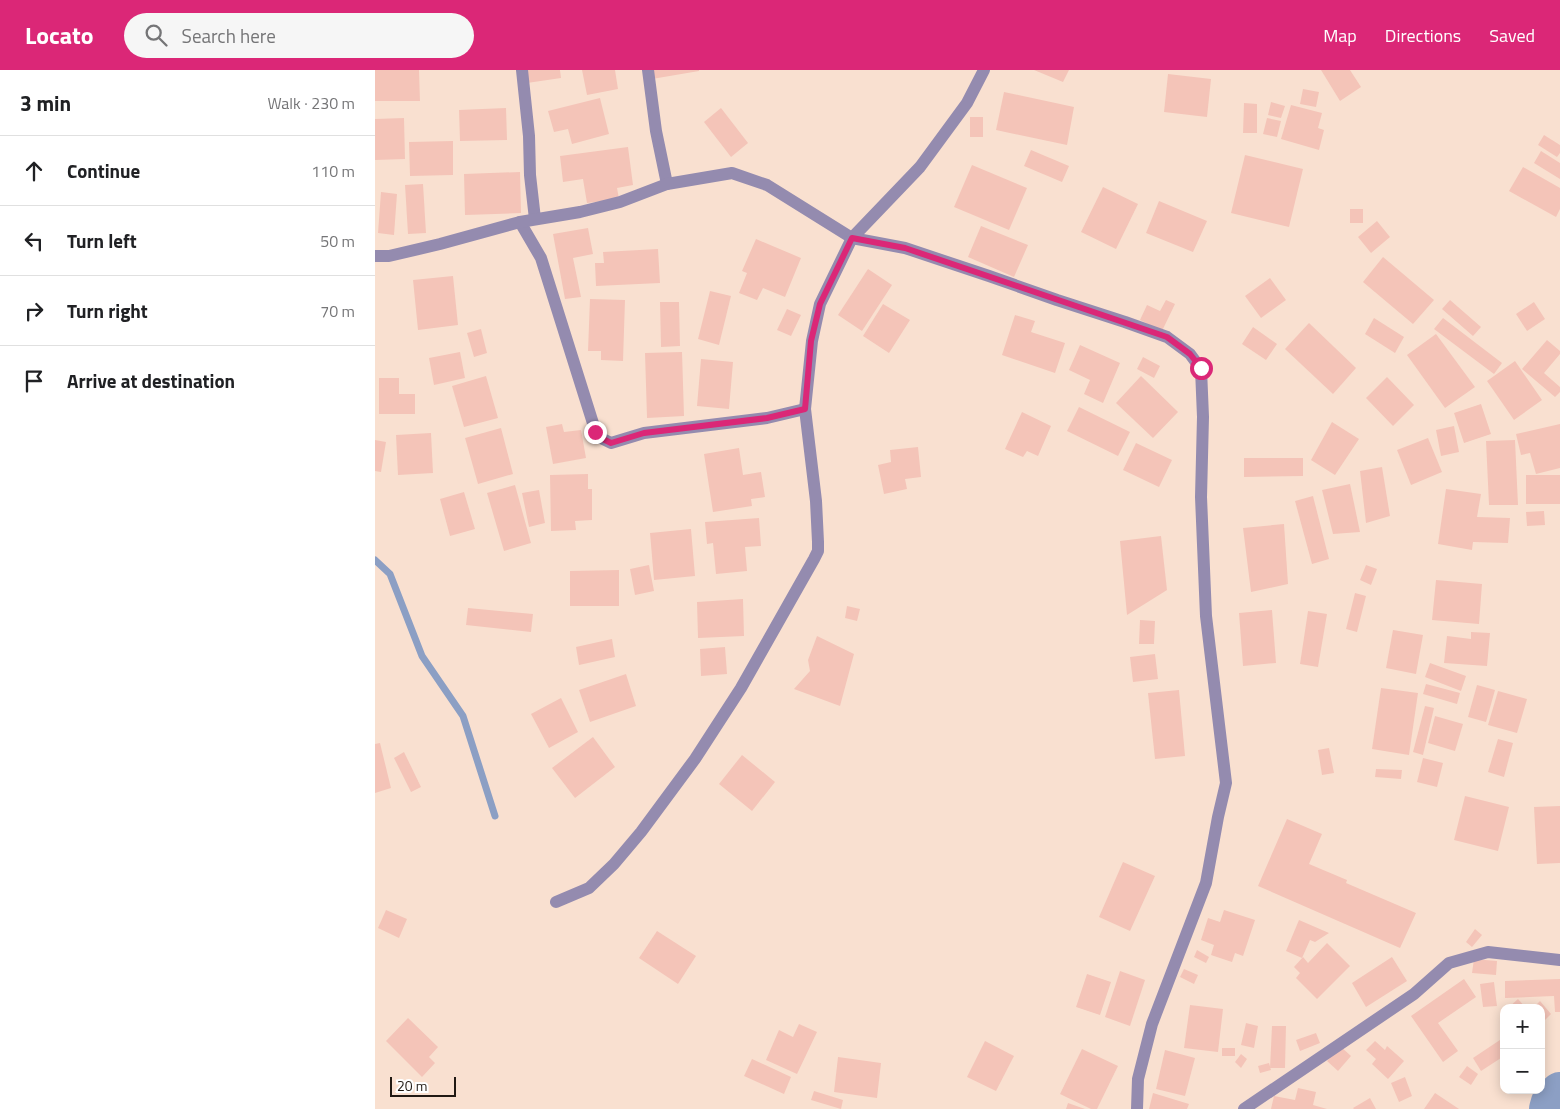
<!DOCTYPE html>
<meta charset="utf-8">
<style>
body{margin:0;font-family:"Titillium Web",sans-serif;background:#f6f6f6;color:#202124}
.controls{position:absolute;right:15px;bottom:15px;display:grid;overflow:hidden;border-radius:10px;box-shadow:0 2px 12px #0003}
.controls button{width:45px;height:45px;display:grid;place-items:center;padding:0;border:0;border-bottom:1px solid #e0e0e0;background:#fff;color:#202124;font:25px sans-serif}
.scale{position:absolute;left:15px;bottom:12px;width:66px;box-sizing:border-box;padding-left:5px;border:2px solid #211913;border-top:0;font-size:14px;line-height:18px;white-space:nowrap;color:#211913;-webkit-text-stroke:4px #fff;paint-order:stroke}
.stop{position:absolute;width:15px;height:15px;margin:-11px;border:4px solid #db2777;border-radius:50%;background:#fff}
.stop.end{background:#db2777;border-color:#fff;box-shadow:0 1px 5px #0008}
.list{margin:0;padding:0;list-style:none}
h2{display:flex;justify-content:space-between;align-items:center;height:65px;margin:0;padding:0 20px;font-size:21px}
h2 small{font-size:16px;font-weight:400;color:#757577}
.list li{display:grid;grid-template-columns:32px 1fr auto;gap:15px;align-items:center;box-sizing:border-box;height:70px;padding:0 20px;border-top:1px solid #e0e0e0}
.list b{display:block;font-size:19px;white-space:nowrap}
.list em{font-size:16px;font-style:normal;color:#757577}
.icon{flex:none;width:28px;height:28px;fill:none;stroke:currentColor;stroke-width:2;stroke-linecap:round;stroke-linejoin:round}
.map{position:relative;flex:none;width:1185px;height:1039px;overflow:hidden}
header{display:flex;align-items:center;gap:30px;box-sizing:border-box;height:70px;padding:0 25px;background:#db2777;color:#fff}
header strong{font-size:24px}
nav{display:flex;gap:28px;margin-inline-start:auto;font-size:18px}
.search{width:350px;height:45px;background:#f6f6f6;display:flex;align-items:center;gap:12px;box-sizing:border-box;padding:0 18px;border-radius:28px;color:#757577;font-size:19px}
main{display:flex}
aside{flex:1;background:#fff}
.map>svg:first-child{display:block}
</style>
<header>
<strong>Locato</strong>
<div class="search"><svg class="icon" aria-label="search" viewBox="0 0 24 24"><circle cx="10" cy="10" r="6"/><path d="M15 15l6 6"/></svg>Search here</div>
<nav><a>Map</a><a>Directions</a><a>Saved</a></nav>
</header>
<main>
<aside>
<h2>3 min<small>Walk · 230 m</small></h2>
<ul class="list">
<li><svg class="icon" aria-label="ahead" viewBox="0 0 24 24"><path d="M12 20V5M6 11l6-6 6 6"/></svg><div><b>Continue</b></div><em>110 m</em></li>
<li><svg class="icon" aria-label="left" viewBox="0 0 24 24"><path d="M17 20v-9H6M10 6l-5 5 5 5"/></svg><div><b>Turn left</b></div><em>50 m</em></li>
<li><svg class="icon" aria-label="right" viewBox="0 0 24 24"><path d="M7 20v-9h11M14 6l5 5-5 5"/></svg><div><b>Turn right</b></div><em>70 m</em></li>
<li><svg class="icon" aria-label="arrive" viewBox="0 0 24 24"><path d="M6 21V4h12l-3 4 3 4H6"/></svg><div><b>Arrive at destination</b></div></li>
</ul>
</aside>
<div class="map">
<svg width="1185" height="1039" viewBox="0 0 1185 1039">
<rect width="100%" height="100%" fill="#f9e0d0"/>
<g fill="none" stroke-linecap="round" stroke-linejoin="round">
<polyline stroke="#8c9fc4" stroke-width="7" points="0,490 15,504 47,586 88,646 120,746"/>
<polyline stroke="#8c9fc4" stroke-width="40" points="1174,1039 1176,1032 1185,1022"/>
</g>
<g fill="#f4c4b8">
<polygon points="0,0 44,0 45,31 0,31"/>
<polygon points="151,0 185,0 186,8 152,13"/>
<polygon points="207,0 240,0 243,19 212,25"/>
<polygon points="276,0 324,0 324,1 277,9"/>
<polygon points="659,0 694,0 688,12"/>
<polygon points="946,0 975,0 986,17 965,31"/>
<polygon points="793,4 836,9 832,47 789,42"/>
<polygon points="928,19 944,22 941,37 925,34"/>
<polygon points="629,22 699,37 692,75 621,60"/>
<polygon points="225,28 234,64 197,74 193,59 179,62 173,41"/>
<polygon points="896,32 910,36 906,48 893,45"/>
<polygon points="869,33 882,34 882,63 868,63"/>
<polygon points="916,35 947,43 943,58 949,60 944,80 906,69"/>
<polygon points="131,38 132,70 85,71 84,40"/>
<polygon points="346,38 373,73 356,87 329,52"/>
<rect x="595" y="47" width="13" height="20"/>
<polygon points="29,48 30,89 0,90 0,49"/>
<polygon points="892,48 906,51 902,67 888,64"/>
<polygon points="1169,65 1185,75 1185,83 1182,87 1163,75"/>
<polygon points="78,71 78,105 35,106 34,72"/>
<polygon points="253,77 258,115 242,118 244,129 212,133 208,109 188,112 185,86"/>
<polygon points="656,80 694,96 687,112 649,96"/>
<polygon points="1166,81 1185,93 1185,109 1159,93"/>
<polygon points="870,85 928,99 914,157 856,143"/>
<polygon points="597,95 652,118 634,160 579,137"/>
<polygon points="1148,97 1185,118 1185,139 1181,147 1134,121"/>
<polygon points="145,102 146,143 90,145 89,104"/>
<polygon points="48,114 51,163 33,164 30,115"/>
<polygon points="728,117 763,134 741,179 706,162"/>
<polygon points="6,122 22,124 19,165 3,163"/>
<polygon points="784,131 832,151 818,182 771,163"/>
<rect x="975" y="139" width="13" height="14"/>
<polygon points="1002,151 1015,167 996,183 983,167"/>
<polygon points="606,156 653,175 639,207 593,187"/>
<polygon points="213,158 218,184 198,188 206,227 190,229 178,164"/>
<polygon points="381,169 426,188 410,227 388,218 382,230 364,223 372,203 367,201"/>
<polygon points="283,179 285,213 221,216 220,193 229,193 228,182"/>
<polygon points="1008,187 1059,230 1038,254 988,212"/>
<polygon points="493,199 517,215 487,261 463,245"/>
<polygon points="78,206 83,255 43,260 38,210"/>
<polygon points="895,208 911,230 886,248 870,226"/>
<polygon points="335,221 356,226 344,275 323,269"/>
<polygon points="215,229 250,230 248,291 226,290 226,281 213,281"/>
<polygon points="791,230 800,234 787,261 765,250 772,235 785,241"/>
<polygon points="1075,230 1106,257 1098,266 1067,239"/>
<polygon points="285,232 304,232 305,276 286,277"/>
<polygon points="1159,232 1170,249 1152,261 1141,244"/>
<polygon points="508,234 535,250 514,283 488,266"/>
<polygon points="412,239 426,245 416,266 402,260"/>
<polygon points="640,245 660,251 656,262 690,273 680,303 627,285"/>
<polygon points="999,248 1029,267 1020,283 990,264"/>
<polygon points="1068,248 1127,293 1119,304 1059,259"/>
<polygon points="934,253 981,298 958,324 910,279"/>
<polygon points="878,257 902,274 891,290 867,274"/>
<polygon points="106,259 112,283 99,287 92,263"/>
<polygon points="1061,264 1100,317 1070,338 1032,285"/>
<polygon points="1172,270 1185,281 1185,284 1169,303 1185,317 1185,322 1180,327 1147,299"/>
<polygon points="705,275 745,293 728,333 709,324 715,310 694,300"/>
<polygon points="85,282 90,308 59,315 54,288"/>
<polygon points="307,282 309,346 272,348 270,283"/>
<polygon points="768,287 785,296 779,308 762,299"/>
<polygon points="326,289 358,292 354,339 322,336"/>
<polygon points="1140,291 1167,330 1139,350 1112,311"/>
<polygon points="111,306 123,348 89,357 77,316"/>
<polygon points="766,306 803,342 778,368 741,333"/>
<polygon points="1012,307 1039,335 1018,356 991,328"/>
<polygon points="4,308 24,308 24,324 40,324 40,344 4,344"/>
<polygon points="1106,334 1116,364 1089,373 1079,343"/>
<polygon points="704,337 755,362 743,386 692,361"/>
<polygon points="647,342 676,356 663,386 652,381 648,387 630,379"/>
<polygon points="957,352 984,369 960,405 936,390"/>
<polygon points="187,354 189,362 206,360 211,388 178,394 171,357"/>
<polygon points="1185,354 1185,398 1161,404 1155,383 1146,385 1141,364"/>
<polygon points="1079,356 1084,382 1066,386 1061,360"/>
<polygon points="126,358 138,404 103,414 90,368"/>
<polygon points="56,363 58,403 23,405 21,365"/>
<polygon points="1053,368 1067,402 1036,415 1022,380"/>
<polygon points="0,370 11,372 6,402 0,401"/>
<polygon points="1140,370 1143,435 1114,435 1111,371"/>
<polygon points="761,373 797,390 784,417 748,400"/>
<polygon points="543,377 546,407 530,409 532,419 509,424 503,395 516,392 515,380"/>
<polygon points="364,378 368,405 386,402 390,427 376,429 377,436 338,442 329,384"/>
<polygon points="869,388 928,388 928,406 869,407"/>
<polygon points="1007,397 1015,446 991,453 985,401"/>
<polygon points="213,404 213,419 217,419 217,450 200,451 201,460 176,461 175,405"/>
<rect x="1151" y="405" width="34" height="29"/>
<polygon points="975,414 985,462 958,464 947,420"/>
<polygon points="140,415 156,473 129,481 112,423"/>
<polygon points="1071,419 1106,424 1102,447 1135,448 1133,473 1098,472 1097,480 1063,474"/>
<polygon points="164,420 170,453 154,457 147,423"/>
<polygon points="89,422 100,459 75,466 65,429"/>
<polygon points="938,426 954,489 937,494 920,431"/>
<polygon points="1169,441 1170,455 1152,456 1151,442"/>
<polygon points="384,448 386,476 370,477 372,501 341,504 338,473 332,474 330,452"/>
<polygon points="909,454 913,514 876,522 868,458"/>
<polygon points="316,459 320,506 279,510 275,463"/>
<polygon points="786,466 792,520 752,545 745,471"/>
<polygon points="274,495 279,521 260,525 255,499"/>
<polygon points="991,495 1002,499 996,515 985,510"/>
<polygon points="244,500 244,536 195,536 195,501"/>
<polygon points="1061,510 1107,514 1104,554 1057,550"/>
<polygon points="980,523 991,526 982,562 971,559"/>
<polygon points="368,529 369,566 323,568 322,532"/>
<polygon points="472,536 485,539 482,551 470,548"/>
<polygon points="93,538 158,544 156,562 91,555"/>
<polygon points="897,540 901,593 868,596 864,543"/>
<polygon points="933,541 952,544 943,597 925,594"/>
<polygon points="765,550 780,551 779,574 764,574"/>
<polygon points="1018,560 1048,565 1041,604 1011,598"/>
<polygon points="1096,562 1115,563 1112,596 1069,593 1072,566 1096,569"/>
<polygon points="442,566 479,584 465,636 419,619 435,601 433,590"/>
<polygon points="237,569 240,587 204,595 201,577"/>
<polygon points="350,577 352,604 326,606 325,579"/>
<polygon points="780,584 783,609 758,612 755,587"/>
<polygon points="1055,593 1091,606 1086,621 1050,607"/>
<polygon points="251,604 261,636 215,652 204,620"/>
<polygon points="1051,614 1085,623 1082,634 1048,624"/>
<polygon points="1102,615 1120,620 1111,652 1093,647"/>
<polygon points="1006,618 1043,623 1034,685 997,679"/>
<polygon points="804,620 810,686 780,689 773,623"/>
<polygon points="1123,621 1152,629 1142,663 1113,655"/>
<polygon points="186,628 203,662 174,678 156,644"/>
<polygon points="1050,636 1059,638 1048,685 1038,682"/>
<polygon points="1060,646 1088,654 1080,681 1053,673"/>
<polygon points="218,667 240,697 200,728 177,698"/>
<polygon points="1123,669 1138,673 1129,707 1113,702"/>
<polygon points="5,673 16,718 0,723 0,674"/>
<polygon points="954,678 959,703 947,705 943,680"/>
<polygon points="29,682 46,717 36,722 19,688"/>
<polygon points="367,685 400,712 377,741 344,714"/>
<polygon points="1048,688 1068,693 1062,717 1042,712"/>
<polygon points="1001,699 1027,700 1026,709 1000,707"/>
<polygon points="1090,726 1134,737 1123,781 1079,770"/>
<polygon points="1185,736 1185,793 1162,794 1159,737"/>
<polygon points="912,749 947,764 934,794 972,810 971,813 1041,843 1025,878 883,816"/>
<polygon points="748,792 780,806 755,861 724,847"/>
<polygon points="11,840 32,849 24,868 3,858"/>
<polygon points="849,840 880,850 868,886 860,883 857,892 836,885 839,875 826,870 833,848 845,852"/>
<polygon points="924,850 954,863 940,872 935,870 927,888 911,881"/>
<polygon points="1100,859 1107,865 1097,877 1091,872"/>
<polygon points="282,861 321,886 303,914 264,888"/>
<polygon points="952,873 975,896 942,929 921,908 925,903 919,897 928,887 933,893"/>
<polygon points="822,880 834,887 831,893 819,887"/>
<polygon points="1017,887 1032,911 991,937 977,913"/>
<polygon points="1099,889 1122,891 1121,905 1097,903"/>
<polygon points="809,899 823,905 819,914 805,907"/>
<polygon points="745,901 770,910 755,956 730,947"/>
<polygon points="712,904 736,912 725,945 701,937"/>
<polygon points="1089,909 1101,927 1063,953 1083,981 1068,992 1036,946"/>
<polygon points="1185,909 1185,942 1180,942 1179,926 1130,928 1130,911"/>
<polygon points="1119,912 1122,936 1108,937 1105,914"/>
<polygon points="1143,929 1151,938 1133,938"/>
<polygon points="1165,931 1176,944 1166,954 1166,938 1158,938"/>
<polygon points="815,935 848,939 843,982 809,978"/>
<polygon points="33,948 63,977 54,987 60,993 47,1007 11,971"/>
<polygon points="871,953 883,956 879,978 866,975"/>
<polygon points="424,954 442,962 422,1004 391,990 404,960 418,967"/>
<polygon points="897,956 911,956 910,998 895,998"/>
<polygon points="941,963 945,973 925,981 921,970"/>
<polygon points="1128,968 1129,986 1106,1001 1098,988"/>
<polygon points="610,971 639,986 621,1021 592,1007"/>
<polygon points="1000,971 1010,980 1012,976 1029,991 1013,1009 997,994 1001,989 991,980"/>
<polygon points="965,976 976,986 963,1001 952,991"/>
<rect x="847" y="978" width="13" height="8"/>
<polygon points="707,979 743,996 722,1039 716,1039 685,1024"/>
<polygon points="790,980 820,988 810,1026 781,1019"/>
<polygon points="866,984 872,989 866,998 860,992"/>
<polygon points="463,987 506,993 502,1028 459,1022"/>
<polygon points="377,989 416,1007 409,1024 369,1006"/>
<polygon points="894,993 896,1000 885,1003 883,996"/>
<polygon points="1092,996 1103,1004 1096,1015 1084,1007"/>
<polygon points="1030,1007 1037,1026 1024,1032 1016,1013"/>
<polygon points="923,1018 941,1022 938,1035 952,1039 896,1039 899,1026 920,1030"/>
<polygon points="439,1021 468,1030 466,1039 436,1030"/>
<polygon points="778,1023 814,1034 812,1039 774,1039"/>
<polygon points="1060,1023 1084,1039 1049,1039"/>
<polygon points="995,1028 1001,1039 979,1039 978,1038"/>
<polygon points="693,1033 710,1039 691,1039"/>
</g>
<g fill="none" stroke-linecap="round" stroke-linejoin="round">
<g stroke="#948baf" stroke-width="12">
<polyline points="147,0 154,66 155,105 160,149"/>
<polyline points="273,0 281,61 292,114"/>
<polyline points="145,152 166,188 222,366 236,373 269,363 392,348 430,339"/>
<polyline points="0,186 14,186 65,174 145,152 205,142 245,132 292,114 357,103 392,115 477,168 530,178 614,206 682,230 750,252 792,267 815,284 826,299 828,347 826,427 831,546 851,713 843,747 831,813 777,954 763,1009 762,1039"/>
<polyline points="181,832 214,818 239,794 266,762 320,689 366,618 439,489 443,481 443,472 441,431 430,339 437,271 445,234 477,168 545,97 592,33 609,0"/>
<polyline points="869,1039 1039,924 1074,893 1113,882 1185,890"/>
</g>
</g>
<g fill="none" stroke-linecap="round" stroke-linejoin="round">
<polyline stroke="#db2777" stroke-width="6" points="220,362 222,366 236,373 269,363 392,348 430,339 436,271 445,234 477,168 530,178 792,267 815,284 826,298"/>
</g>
</svg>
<div class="controls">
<button>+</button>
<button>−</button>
</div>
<div class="scale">20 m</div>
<div class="stop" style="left:826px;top:298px"></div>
<div class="stop end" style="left:220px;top:362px"></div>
</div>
</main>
